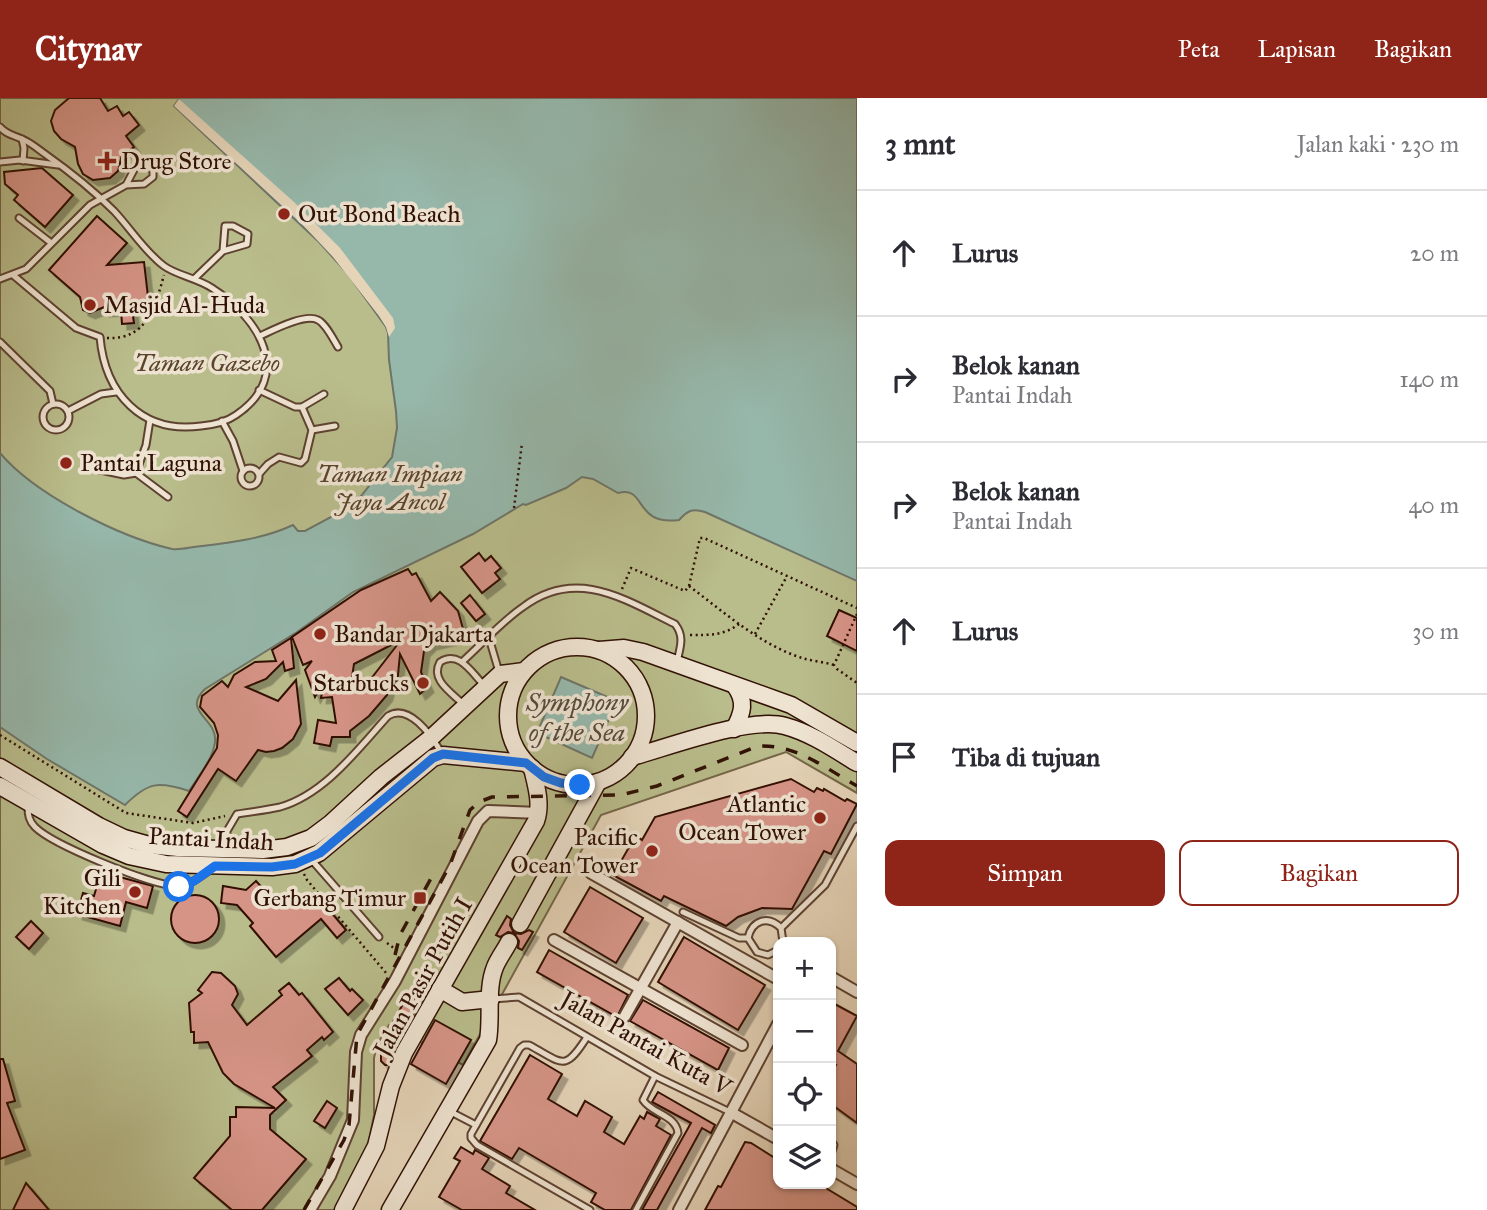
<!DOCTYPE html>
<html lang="id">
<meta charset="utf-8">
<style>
body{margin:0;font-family:"IM FELL Great Primer",serif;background:#f2f2f3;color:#2b2b33}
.controls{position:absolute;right:21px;bottom:21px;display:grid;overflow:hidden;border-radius:14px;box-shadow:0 2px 5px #0004}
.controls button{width:63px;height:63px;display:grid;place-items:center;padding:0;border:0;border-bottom:2px solid #e1e1e2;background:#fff;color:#2b2b33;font:35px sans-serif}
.stop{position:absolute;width:21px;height:21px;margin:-16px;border:5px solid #1a73e8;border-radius:50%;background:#fff}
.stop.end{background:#1a73e8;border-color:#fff;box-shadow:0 2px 7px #0008}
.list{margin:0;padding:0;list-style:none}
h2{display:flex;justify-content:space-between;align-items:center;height:91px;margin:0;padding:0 28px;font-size:30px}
h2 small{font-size:23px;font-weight:400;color:#7c7c81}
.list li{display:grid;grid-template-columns:46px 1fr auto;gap:21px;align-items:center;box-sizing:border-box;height:126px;padding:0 28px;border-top:2px solid #e1e1e2}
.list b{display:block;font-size:26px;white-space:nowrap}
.list p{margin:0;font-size:23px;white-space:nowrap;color:#7c7c81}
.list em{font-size:23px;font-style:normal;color:#7c7c81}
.actions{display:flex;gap:14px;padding:21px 28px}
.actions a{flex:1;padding:16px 0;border:2px solid #8f2418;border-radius:14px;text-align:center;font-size:24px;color:#8f2418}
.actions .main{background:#8f2418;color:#fff}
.icon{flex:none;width:38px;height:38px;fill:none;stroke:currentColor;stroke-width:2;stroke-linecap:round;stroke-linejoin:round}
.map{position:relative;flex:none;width:857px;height:1112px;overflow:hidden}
header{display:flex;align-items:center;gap:42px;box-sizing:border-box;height:98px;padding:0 35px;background:#8f2418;color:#fff}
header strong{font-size:33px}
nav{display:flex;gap:38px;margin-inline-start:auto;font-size:24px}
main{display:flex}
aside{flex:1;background:#fff}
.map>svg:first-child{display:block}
</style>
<header>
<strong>Citynav</strong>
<nav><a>Peta</a><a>Lapisan</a><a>Bagikan</a></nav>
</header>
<main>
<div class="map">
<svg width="857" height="1112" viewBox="0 0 857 1112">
<defs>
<filter id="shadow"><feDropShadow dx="5.5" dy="5.5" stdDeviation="0" flood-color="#0004"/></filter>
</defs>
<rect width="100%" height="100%" fill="#e5d4b8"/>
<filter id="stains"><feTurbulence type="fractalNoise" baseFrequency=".00286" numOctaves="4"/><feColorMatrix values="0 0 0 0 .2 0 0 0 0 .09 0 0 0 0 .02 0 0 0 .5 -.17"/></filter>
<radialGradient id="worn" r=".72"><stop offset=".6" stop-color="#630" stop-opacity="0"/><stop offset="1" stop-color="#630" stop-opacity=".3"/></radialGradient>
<polygon fill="#b9bc8b" stroke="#756648" stroke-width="2" points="0,0 857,0 857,695 786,654 601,717 463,967 389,927 377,947 374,960 374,1017 368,1048 337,1112 0,1112"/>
<g fill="#96b8ab" stroke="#6e7568" stroke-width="2">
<path d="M180 0H857V483L705 414C693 410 688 412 679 422 633 428 647 387 618 395L593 381 582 379 566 390 526 407 523 406 473 436 353 494 297 534 205 591C181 614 218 620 215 644 213 661 198 679 189 693 158 683 148 684 125 707L47 661 0 629V355C35 397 120 439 172 451 179 452 187 450 194 449 227 445 261 442 293 427L298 433H305L346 411 361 398 392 359 397 330 396 313 389 262 388 235 386 229 347 175 319 144 174 8Z"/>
<polygon points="561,579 617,603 592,660 537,635"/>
</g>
<polygon fill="#e5d4b8" points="179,1 294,104 340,150 393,220 395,230 389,239 386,229 379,218 333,159 301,125 174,8"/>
<g fill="#d69487" stroke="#311104" stroke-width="2" fill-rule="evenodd" filter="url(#shadow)">
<polygon points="69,0 100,0 108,13 117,8 123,18 129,14 139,27 126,38 134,49 122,57 118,73 110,80 93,82 83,76 78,66 75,49 61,41 54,33 51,23 55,12"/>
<polygon points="42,70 73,97 45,129 14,102 18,97 5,86 4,74"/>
<polygon points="97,118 127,145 107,167 144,164 148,199 138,210 132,211 134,225 122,226 121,212 104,213 104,209 90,215 83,212 80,199 49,172"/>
<polygon points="479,455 485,463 491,458 501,470 495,475 500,481 482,495 461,469"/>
<path d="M408 471 412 477 416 475 431 503 440 494 458 513 465 538 431 546 424 553 421 574 428 589 420 596 400 556 397 587 389 588 387 597 369 618 350 633V639H332L330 648 314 645 318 622 336 625 332 599 321 600 324 582 315 599 305 572 312 563 303 567 292 539 361 492ZM401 542 363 591 352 579 354 566Z"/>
<polygon points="470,497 485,516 476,523 461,505"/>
<polygon points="839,512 857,520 857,553 827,538"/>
<polygon points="291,540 294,570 285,573 283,564 266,581 246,589 278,603 296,582 301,626 293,641 282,650 274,653 266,654 258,652 236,683 218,671 187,719 178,713 217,650 218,637 214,625 200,609 202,598 222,583 228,589 234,577 255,564 276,563 272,552"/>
<polygon points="791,681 814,694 817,690 823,693 824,691 845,703 847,701 857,706 831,756 824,753 792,811 762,810 738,819 726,828 664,798 661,803 611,776 618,764 620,765 632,744 634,745 638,739 642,742 655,719"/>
<polygon points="101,774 153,788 147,810 126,804 120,828 77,816 83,795 94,798"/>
<polygon points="256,783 276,805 288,795 299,808 315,795 346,832 337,840 321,821 276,859 250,828 253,825 237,807 221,805 223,788 246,792"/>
<polygon points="590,789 643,820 616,865 564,834"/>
<circle cx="195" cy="821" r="24"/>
<polygon points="507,818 511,821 510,827 514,835 521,836 529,832 533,834 522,852 518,850 519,843 514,835 508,834 500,839 496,837"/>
<polygon points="31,823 43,835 29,851 16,839"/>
<polygon points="684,839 765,887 738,932 658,884"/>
<polygon points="549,852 628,897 617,919 537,874"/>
<polygon points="212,874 221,875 235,888 238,896 232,907 247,927 282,897 279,893 289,885 299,897 302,895 333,934 324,942 322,939 307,952 312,958 273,989 286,1002 270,1017 270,1031 306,1061 262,1112 232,1112 194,1080 230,1038 230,1019 236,1019 236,1009 275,1010 234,986 223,975 208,944 194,945 194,934 191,934 189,905 202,895 198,892"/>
<polygon points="339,880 350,893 352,891 363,902 348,917 325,891"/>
<polygon points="408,897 420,903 388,967 385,967 381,963 381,951 379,949"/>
<polygon points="643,902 729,950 718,972 630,923"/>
<polygon points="831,904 857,918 838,953 857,966 857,1025 831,1006 831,975 836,967 832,965 831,967"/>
<polygon points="435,922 471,942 446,986 411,966"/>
<polygon points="530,957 562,976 548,1001 577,1018 585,1003 612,1019 604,1034 624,1046 640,1018 644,1021 647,1014 660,1021 656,1028 671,1037 631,1112 605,1112 591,1104 596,1095 519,1050 512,1061 480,1043"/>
<polygon points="0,961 3,961 15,1003 7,1005 25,1052 0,1061"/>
<polygon points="658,994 715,1027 711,1035 702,1030 657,1112 642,1112 691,1025 652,1004"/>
<polygon points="327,1003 337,1010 325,1030 314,1023"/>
<polygon points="745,1044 751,1045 778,1062 778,1086 819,1086 857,1109 857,1112 705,1112 718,1088 721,1089"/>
<polygon points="461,1049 473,1056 475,1052 489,1060 482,1071 510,1088 506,1095 535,1112 462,1112 439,1099 460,1063 454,1060"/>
<polygon points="26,1085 49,1112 13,1112"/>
</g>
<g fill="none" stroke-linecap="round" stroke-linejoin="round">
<g stroke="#5e4231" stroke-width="9">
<g id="lane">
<path d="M0 29C7 37 13 37 22 41 30 44 38 51 45 56 69 73 93 92 114 113 130 130 145 154 164 168 176 177 197 180 212 190 259 220 295 277 236 317 226 324 213 327 201 328 142 336 105 296 100 239L76 230 13 177"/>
<polyline points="22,41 24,50 23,63"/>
<polyline points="0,64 20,62 58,67"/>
<polyline points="19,120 50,144"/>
<polyline points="195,180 223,153 247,146 248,136 233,128 225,128 223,153"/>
<polyline points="0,181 26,171 90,107 126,87 144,86 153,79 153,69 146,63 136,68 126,87"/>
<path d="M260 238C273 232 305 215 318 222 326 226 333 241 338 249"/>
<polyline points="0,244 50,293 53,306"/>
<polyline points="259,292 295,309 302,309 324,296"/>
<circle cx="56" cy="319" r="13"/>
<polyline points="68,313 101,296 116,294"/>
<polyline points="222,323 233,343 243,373"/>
<polyline points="312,332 335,328"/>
<circle cx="250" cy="379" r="9"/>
<polyline points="91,370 124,377 136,375 168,399"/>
<polyline points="136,375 146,347 150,322"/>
<polyline points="259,376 268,366 279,359 301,365 305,361 312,332 302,309"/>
<polyline points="489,540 499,574"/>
<path d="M462 564C482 546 501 524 523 509 576 469 624 501 675 526 685 539 680 549 677 564"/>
<path d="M463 606C451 594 430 582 440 564 459 552 471 574 483 586"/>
<path d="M28 709C28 717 29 723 35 729 53 747 151 787 176 788 189 788 200 779 210 772"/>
<path d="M226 749 227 733 237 716C251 714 266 712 280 709 325 696 358 651 388 618 409 605 431 637 441 654"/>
<polyline points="310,760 379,839"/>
<polyline points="683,814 739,840 748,840"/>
<polyline points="781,830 825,787 857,728"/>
<path d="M778 852 768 857 757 854 748 840C752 822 768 817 781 830L783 844"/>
<polyline points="492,901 519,899 655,978 732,1015"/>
<path d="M587 939C564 975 563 965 529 947H524L520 950 471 1036V1040L477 1047 590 1112"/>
<polyline points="451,1014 476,1027"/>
<polyline points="831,1043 834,1047 831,1056"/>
<path d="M636 1112 678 1035C676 1017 652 1016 643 1002L655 978"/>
</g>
</g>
<g stroke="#5e4231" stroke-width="14">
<g id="street">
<polyline points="591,775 778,881"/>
<polyline points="554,842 742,947"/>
<polyline points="831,879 857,894"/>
<polyline points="625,918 678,824"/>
<polyline points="732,1015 778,1041"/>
<polyline points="831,1071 857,1086"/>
<polyline points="310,1112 330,1078 353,1022 356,954 361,937 395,883 478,723 488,713 539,715"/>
<polyline points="679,1112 778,926"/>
</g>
</g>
<g stroke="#311104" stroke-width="19">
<g id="secondary">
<circle cx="577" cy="618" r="69"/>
<polyline points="599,552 624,550 643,554 791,607 857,645"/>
<path d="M734 631C743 615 746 603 735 588"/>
<path d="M632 659C669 649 750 618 785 628 811 635 834 651 857 665"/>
<polyline points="0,669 99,728 124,740 149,747 178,750 263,752 287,749 311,740 331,725 381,679 432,639 500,576 524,573"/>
<polyline points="0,688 103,747 129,758 166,766 272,769 295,766 319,755 433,660 443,657 526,665"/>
<polyline points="520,826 598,684"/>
<polyline points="440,891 462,904 491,901"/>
<path d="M343 1112 376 1048 391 988 404 955 536 723C542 706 536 687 532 670"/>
<path d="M390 1112 488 942C492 919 486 891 495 869 498 861 505 852 509 844"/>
</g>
</g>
<g stroke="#311104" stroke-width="2.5" stroke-dasharray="2 3.5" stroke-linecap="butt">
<path d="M107 240C147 242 155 209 164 177"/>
<polyline points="514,410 522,345"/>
<path d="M689 488C724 514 759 546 802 560 812 563 824 564 834 567"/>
<polyline points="622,491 631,470 685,493 689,488 700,440 704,440 857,510"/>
<polyline points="857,516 834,567 837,571 857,585"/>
<polyline points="755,536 787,478"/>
<path d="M690 537C709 537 723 538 739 526"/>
<polyline points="0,637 126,715 193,725 225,718"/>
<polyline points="304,776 307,782 387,876"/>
<polyline points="387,845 398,853"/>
</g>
<use href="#lane" stroke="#eee3d1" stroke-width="5"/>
<use href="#street" stroke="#eee3d1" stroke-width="10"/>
<use href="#secondary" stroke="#eee3d1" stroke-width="16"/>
<g stroke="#311104" stroke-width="3.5" stroke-dasharray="12 12" stroke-linecap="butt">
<polyline points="395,857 400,837 435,773"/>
<path d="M304 1112 344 1042 349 1027 357 937 450 767 470 712 479 704 492 699 621 697 657 688 758 648C796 646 825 670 857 688"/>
</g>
</g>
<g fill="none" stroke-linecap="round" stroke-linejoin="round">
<polyline stroke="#1a73e8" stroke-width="9" points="179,789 194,783 215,768 272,769 295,766 320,755 433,660 443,656 526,665 544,679 561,685 580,687"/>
</g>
<g fill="#8f2418" stroke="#eee3d1" stroke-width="2.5">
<path d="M103.5 52.5h7v7h7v7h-7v7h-7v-7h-7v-7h7z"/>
<circle cx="284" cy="116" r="7"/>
<circle cx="90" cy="207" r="7"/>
<circle cx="66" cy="365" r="7"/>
<circle cx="320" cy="536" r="7"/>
<circle cx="423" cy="585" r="7"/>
<circle cx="820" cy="720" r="7"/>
<circle cx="652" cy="753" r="7"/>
<circle cx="135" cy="794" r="7"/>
<rect x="413" y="793" width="14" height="14" rx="3.5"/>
</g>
<g text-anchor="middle" stroke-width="7" stroke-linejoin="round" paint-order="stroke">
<g font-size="24" fill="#311104" stroke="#eee3d1" text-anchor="start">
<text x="121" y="71">Drug Store</text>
<text x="298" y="124">Out Bond Beach</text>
<text x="104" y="215">Masjid Al-Huda</text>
<text x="80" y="373">Pantai Laguna</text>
<text x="334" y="544">Bandar Djakarta</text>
<text x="409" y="593" text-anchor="end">Starbucks</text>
<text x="806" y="714" text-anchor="end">Atlantic<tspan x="806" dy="28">Ocean Tower</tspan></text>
<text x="638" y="747" text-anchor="end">Pacific<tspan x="638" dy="28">Ocean Tower</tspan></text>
<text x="121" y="788" text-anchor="end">Gili<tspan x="121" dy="28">Kitchen</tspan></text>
<text x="406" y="808" text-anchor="end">Gerbang Timur</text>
</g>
<g font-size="24" font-style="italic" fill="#5a442c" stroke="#eee3d1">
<text x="207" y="273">Taman Gazebo</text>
<text x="390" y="384">Taman Impian<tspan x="390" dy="28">Jaya Ancol</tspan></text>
</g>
<g font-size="24" fill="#311104" stroke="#eee3d1">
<text transform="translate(211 741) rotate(3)" y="8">Pantai Indah</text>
<text transform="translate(423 879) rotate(-61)" y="8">Jalan Pasir Putih I</text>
<text transform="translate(646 945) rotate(29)" y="8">Jalan Pantai Kuta V</text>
</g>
<g font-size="26" font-style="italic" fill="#544b3e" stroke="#eee3d1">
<text x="577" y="613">Symphony<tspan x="577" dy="30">of the Sea</tspan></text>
</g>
</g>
<rect width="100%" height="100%" filter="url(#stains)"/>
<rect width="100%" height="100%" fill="url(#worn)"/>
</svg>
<div class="controls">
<button>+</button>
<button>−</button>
<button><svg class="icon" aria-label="locate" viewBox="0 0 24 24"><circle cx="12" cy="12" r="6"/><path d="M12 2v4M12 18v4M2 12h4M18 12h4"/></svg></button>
<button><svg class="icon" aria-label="layers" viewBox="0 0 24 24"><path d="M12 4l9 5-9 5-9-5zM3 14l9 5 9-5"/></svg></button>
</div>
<div class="stop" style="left:179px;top:789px"></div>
<div class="stop end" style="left:580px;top:687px"></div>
</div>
<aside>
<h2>3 mnt<small>Jalan kaki · 230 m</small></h2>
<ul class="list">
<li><svg class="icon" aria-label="ahead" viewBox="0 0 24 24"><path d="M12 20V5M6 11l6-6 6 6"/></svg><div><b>Lurus</b></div><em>20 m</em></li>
<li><svg class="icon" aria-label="right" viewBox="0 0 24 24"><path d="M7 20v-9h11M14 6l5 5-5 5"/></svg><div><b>Belok kanan</b><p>Pantai Indah</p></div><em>140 m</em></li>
<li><svg class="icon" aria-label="right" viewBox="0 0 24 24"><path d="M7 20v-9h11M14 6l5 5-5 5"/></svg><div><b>Belok kanan</b><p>Pantai Indah</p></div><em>40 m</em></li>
<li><svg class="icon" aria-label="ahead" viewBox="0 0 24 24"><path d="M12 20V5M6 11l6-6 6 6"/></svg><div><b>Lurus</b></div><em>30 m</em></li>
<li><svg class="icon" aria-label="arrive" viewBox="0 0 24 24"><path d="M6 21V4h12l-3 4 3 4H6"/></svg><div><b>Tiba di tujuan</b></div></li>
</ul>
<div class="actions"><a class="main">Simpan</a><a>Bagikan</a></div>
</aside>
</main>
